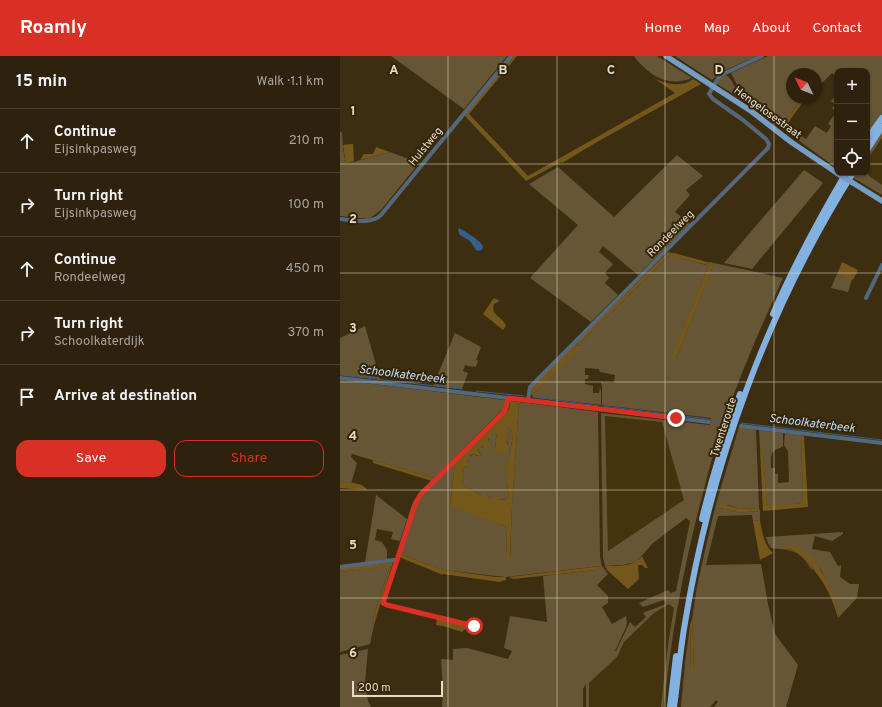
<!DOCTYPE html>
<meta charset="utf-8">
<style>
body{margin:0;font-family:Overpass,sans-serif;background:#3a2f1c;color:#f1f3f6}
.controls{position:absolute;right:12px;top:12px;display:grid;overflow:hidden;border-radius:8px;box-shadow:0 1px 3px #0004}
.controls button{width:36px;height:36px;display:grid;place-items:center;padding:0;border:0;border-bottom:1px solid #493f2e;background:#2e220e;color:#f1f3f6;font:20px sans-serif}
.compass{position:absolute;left:446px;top:12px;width:36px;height:36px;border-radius:50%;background:#2e220e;box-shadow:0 1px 3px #0004;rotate:313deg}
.scale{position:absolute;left:12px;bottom:10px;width:91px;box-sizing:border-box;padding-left:4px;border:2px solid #e4dbcb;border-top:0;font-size:11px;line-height:14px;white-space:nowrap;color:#e4dbcb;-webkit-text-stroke:3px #332507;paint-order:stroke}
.stop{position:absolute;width:12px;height:12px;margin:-9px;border:3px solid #d93025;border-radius:50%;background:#fff}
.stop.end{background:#d93025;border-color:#fff;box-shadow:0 1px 4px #0008}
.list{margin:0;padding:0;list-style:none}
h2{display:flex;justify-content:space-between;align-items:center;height:52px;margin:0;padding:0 16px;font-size:17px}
h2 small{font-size:13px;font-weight:400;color:#a7a49e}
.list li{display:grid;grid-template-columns:26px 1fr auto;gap:12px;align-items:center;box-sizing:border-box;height:64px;padding:0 16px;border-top:1px solid #493f2e}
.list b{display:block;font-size:15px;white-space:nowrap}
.list p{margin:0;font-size:13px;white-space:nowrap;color:#a7a49e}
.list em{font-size:13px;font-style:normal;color:#a7a49e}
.actions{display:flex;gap:8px;padding:12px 16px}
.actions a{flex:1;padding:9px 0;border:1px solid #d93025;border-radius:12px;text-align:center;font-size:14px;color:#d93025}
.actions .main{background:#d93025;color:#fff}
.icon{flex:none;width:22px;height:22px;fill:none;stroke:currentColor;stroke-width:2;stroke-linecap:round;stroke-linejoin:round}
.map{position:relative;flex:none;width:542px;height:651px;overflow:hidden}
header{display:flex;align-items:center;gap:24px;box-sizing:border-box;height:56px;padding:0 20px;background:#d93025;color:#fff}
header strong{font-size:19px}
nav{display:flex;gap:22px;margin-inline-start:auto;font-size:14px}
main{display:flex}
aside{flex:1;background:#2e220e}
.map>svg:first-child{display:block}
</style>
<header>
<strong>Roamly</strong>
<nav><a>Home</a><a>Map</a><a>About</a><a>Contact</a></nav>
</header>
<main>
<aside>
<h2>15 min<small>Walk · 1.1 km</small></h2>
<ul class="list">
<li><svg class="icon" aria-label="ahead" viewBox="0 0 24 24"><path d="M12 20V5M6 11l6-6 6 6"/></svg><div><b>Continue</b><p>Eijsinkpasweg</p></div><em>210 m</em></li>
<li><svg class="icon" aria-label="right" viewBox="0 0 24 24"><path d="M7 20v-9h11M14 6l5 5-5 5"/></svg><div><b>Turn right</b><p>Eijsinkpasweg</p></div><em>100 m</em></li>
<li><svg class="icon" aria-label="ahead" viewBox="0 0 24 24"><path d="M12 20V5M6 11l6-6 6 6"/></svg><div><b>Continue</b><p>Rondeelweg</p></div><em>450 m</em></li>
<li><svg class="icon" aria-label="right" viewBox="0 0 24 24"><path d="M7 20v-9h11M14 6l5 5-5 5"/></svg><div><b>Turn right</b><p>Schoolkaterdijk</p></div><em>370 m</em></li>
<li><svg class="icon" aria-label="arrive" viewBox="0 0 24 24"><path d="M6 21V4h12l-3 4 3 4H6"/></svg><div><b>Arrive at destination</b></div></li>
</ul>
<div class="actions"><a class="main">Save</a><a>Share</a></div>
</aside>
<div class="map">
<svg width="542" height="651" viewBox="0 0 542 651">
<rect width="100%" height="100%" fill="#3d2e12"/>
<g fill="#45330e">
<polygon points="542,80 542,133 526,124 527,101"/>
<polygon points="265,359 323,366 344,444 268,495"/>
<polygon points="329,548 334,552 328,585 321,651 249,651 249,627 277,601 284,586 314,557"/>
</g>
<g fill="#675636" fill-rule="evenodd">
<polygon points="51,0 167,0 124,53"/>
<path d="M294 0H317L352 22C328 32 308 19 294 0Z"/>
<polygon points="336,0 417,0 381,16 372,24 336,1"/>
<polygon points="428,0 542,0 542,58 527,80 527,15 497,15 497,22 492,17 476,33 476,18 452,18 452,42 463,42 445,65 403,39 400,35 391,17"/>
<path d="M386 19C393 23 395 34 400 40L466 83 475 70 487 77 491 70 488 68 496 56 492 52 495 48 491 45 497 38V111H495L408 47 377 28V27L381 20Z"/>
<polygon points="542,73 542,82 527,104 527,96"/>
<polygon points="0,75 2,77 3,93 6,108 50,96 79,107 41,154 29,163 0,160"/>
<polygon points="337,99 363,120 346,134 350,139 335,156 350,168 298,219 263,190 259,196 273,208 265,217 269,222 265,227 278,239 251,266 190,222 238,169 189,128 218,111 274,161"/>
<polygon points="464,114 483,127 412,213 384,207"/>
<polygon points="527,115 529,120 542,129 542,139 512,121 515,117 527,117"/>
<path d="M332 197H334L332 200 366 209 367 206H370L333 301 336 302 374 207 443 222C422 268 402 315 385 362 376 387 369 412 363 437 344 507 331 579 324 651H321C324 618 328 585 334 552L329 548 314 557 284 586 277 601 249 627V651H246V628L243 633V651H102L103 635 101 603 113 604V593L127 592 168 603 172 595 164 592 170 560 207 566 203 520 256 514 261 510 165 521 103 514 60 498 76 447 115 407 110 449 167 471 166 499 170 503 172 451 179 346 258 356 260 501 262 510 268 518 257 529 268 540V547L262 551 272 568 286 560 287 567 286 571 275 595H276L290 566 295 571 306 561 303 557 305 556 326 548 324 544 303 551 299 547 328 534 331 537 336 535 350 465 346 462 313 487 296 506 283 509 265 510 263 501 261 357 370 369 371 362 262 349V331L261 326 274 327 275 319 260 316 259 313 245 312V319H249L248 323H245V328L253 330V337H259L260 331 261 335V349L193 341 194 337 241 290 234 289 237 286H241ZM265 360 322 366 344 444 268 495Z"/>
<polygon points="497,218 512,223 508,236 491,232"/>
<polygon points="25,270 40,323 0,319 0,282"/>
<polygon points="115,277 141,291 136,304 138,305 136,311 133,310 133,311 125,309 123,315 128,317 122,333 93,330"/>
<polygon points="0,324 164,344 167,345 166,350 94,422 12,398 11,401 17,407 11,428 0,426"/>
<path d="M166 371H169C170 373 172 375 172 377 174 385 168 398 169 407H167C167 413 168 413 169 417 170 421 167 426 167 430 167 434 170 440 167 443 164 445 157 442 154 442L152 443H150L148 440 144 438 140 439 135 435 124 430 122 426 124 419 122 416 124 412 128 410C127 401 126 401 135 398L137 400 141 399C139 396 137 393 140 390H142L143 392 148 386 149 380 153 376 155 377 157 380 155 385 156 392 155 393 154 396 168 388C165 383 164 377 166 371Z"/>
<path d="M399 371 412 372 416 374 419 452 399 453 388 449 378 452C386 452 390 455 397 456 404 457 412 455 420 455V464L413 465 412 459 378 460 366 509 421 508 428 548 435 578 458 609 446 651H374L378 646 376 644 370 651H341L345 607 350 569 351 616 354 615 353 585 352 563 357 531 366 490 376 448Z"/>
<path d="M419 374 443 377V390C441 392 439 392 437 393 429 397 431 405 431 412H435V418H438V427L449 426 448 395 444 389 445 377 461 379 463 447 427 451 423 398 420 393Z"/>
<polygon points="36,439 67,463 60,485 51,483 53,476 37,473 35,484 42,486 47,494 47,503 25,506"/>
<path d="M503 476V478L492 485 475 480 472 493 490 496 498 510 501 509V511L500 521 510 528H519L517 542 499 561 496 550 482 515 479 511 466 497 445 492C458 496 465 503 473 514 469 512 468 508 465 504 456 494 444 493 431 492L428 487 426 481Z"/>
<polygon points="47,510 50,510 35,556 33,563 34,569 30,588 0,596 0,516"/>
<polygon points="28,593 25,626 28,645 31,651 0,651 0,599"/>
</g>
<g fill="#74571b" fill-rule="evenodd">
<path d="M172 0H177L129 58 188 120 335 37 315 23C327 28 342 32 353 23L361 28 257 86 222 107 221 106 186 125 124 59Z"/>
<polygon points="463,42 466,42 452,61 448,67 445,65"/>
<polygon points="12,88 13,88 14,105 6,108 3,89"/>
<polygon points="36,91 50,96 20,104 24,98 33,98"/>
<polygon points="328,196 332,197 241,286 237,286"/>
<polygon points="334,197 367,206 367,209 331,200"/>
<polygon points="370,206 374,207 370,218 336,302 332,302"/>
<polygon points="502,206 518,214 513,224 497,218"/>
<path d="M154 242 160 245 154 248C150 260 163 260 166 270L163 274 143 258Z"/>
<polygon points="234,289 242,290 194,337 193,341 191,338 192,331"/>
<path d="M170 345 179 346 172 451 170 499V503L168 506 166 499 167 471 110 450 115 407 169 353ZM166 371H169C170 373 172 375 172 377 174 385 168 398 169 406L165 407 164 410 169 417C168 420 167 424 167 427 167 435 173 447 159 443V442L156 440 152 443H150L148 440 144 437 140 439 135 435 124 430 122 426 124 419 122 416 124 412 129 409 127 405 130 399 135 398 140 401 141 400 138 394 140 390H142L145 394H148L149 391 148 383 153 377H155L157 380 155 385 156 390 154 396 155 397C176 399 163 384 166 371Z"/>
<polygon points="461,379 464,380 468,451 423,455 420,393 423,398 427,450 463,447"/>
<polygon points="33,404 94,422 92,425 33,407"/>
<path d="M0 426C8 427 24 426 27 434L0 432Z"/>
<path d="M383 448 399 453 419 452 420 455C412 455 404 457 397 456 390 455 385 452 378 452L377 451 378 449Z"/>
<path d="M420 464C422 476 424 489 433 497L420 504 413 465Z"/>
<path d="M445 490C449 490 453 489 457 491 480 500 494 539 499 561L498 562C493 544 486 529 474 514 464 503 460 496 444 491Z"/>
<polygon points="60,498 103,514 156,521 166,521 166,524 159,526 103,518 103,519 59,501"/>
<path d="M302 500 308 512H305L302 509H298L299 523 288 533 267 514 265 510C278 510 294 511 302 500Z"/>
<polygon points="53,506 34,569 33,563 35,556 50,510 0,516 0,512"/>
<polygon points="262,510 256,514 173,523 169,521"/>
<polygon points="97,562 129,570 122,576 103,570 96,569"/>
<polygon points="352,563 353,585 354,616 351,616 350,569"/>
</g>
<g fill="#34608a">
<path d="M119 172 121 173C126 176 143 186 143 191 143 192 142 193 142 194L138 195 136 194 130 185 120 179 118 175Z"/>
<polygon points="33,308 35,318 35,319 26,318 28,312"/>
</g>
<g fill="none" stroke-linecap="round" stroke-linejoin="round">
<g stroke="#34608a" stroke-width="1">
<polyline points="0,319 122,333"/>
<polyline points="136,335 184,340"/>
<polyline points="193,341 259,350"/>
<polyline points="263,350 384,365"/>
<polyline points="401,367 542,384"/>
</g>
<g stroke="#55687b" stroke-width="4">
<path d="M0 163C13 164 30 169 41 159L171 0"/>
<polyline points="526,242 542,209"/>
<polyline points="0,322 369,366"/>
<polyline points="188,344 190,331 194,327 428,92 429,88 426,83 403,64 373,43 369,38 377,24 381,19 422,0"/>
<polyline points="401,370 542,387"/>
<polyline points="57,504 43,547 47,549 134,570"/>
<polyline points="0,511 53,504 57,504 74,449 79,441 163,357 166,352 168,342"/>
</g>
<g stroke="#769dc4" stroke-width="5.5">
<polyline points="326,0 411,55 451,86 497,117"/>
<polyline points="513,127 542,145"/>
</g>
<g stroke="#83b2e1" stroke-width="6">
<polyline points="527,83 542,62"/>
<polyline points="527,94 542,71"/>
<path d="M433 258C454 209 479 163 506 117"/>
<path d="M362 463C372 421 385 379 400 338"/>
<polyline points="330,651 336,600"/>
<path d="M334 651C338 623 340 595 345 567 371 408 427 254 513 117"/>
</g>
<polyline stroke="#769dc4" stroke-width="5.5" points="498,118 513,127"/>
</g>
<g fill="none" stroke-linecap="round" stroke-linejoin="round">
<polyline stroke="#d93025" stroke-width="5" points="134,570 47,549 43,547 76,446 81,438 163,357 166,352 168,342 336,362"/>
</g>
<path fill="none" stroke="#e4dbcb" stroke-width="1" stroke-opacity="0.55" d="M108 0V651M217 0V651M325 0V651M434 0V651M0 108H497M527 108H542M0 217H542M0 326H542M0 434H542M0 542H542"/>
<g text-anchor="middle" stroke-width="4" stroke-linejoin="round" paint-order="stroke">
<g font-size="11" fill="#e4dbcb" stroke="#332507">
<text transform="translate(428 56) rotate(36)" y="4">Hengelosestraat</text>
<text transform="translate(85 90) rotate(-51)" y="4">Hulstweg</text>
<text transform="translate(330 177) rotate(-45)" y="4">Rondeelweg</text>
<text transform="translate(383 371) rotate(-72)" y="4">Twenteroute</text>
</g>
<g font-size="12" font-style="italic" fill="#c4def9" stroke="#332507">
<text transform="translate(62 318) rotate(7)" y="4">Schoolkaterbeek</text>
<text transform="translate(472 367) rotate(7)" y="4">Schoolkaterbeek</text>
</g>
</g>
<g font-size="13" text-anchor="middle" font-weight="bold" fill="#e4dbcb" stroke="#332507" stroke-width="4" stroke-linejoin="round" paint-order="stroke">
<text x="54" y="18">A</text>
<text x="163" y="18">B</text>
<text x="271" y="18">C</text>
<text x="379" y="18">D</text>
<text x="13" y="59">1</text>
<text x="13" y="167">2</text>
<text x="13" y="276">3</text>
<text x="13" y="384">4</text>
<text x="13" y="493">5</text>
<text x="13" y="601">6</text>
</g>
</svg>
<div class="controls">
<button>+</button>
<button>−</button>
<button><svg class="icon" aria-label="locate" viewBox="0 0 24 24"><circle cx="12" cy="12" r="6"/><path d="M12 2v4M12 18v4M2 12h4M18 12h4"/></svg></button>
</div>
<svg class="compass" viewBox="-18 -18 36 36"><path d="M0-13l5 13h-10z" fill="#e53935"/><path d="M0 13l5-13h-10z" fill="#a7a49e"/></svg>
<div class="scale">200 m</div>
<div class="stop" style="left:134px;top:570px"></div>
<div class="stop end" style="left:336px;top:362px"></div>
</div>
</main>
